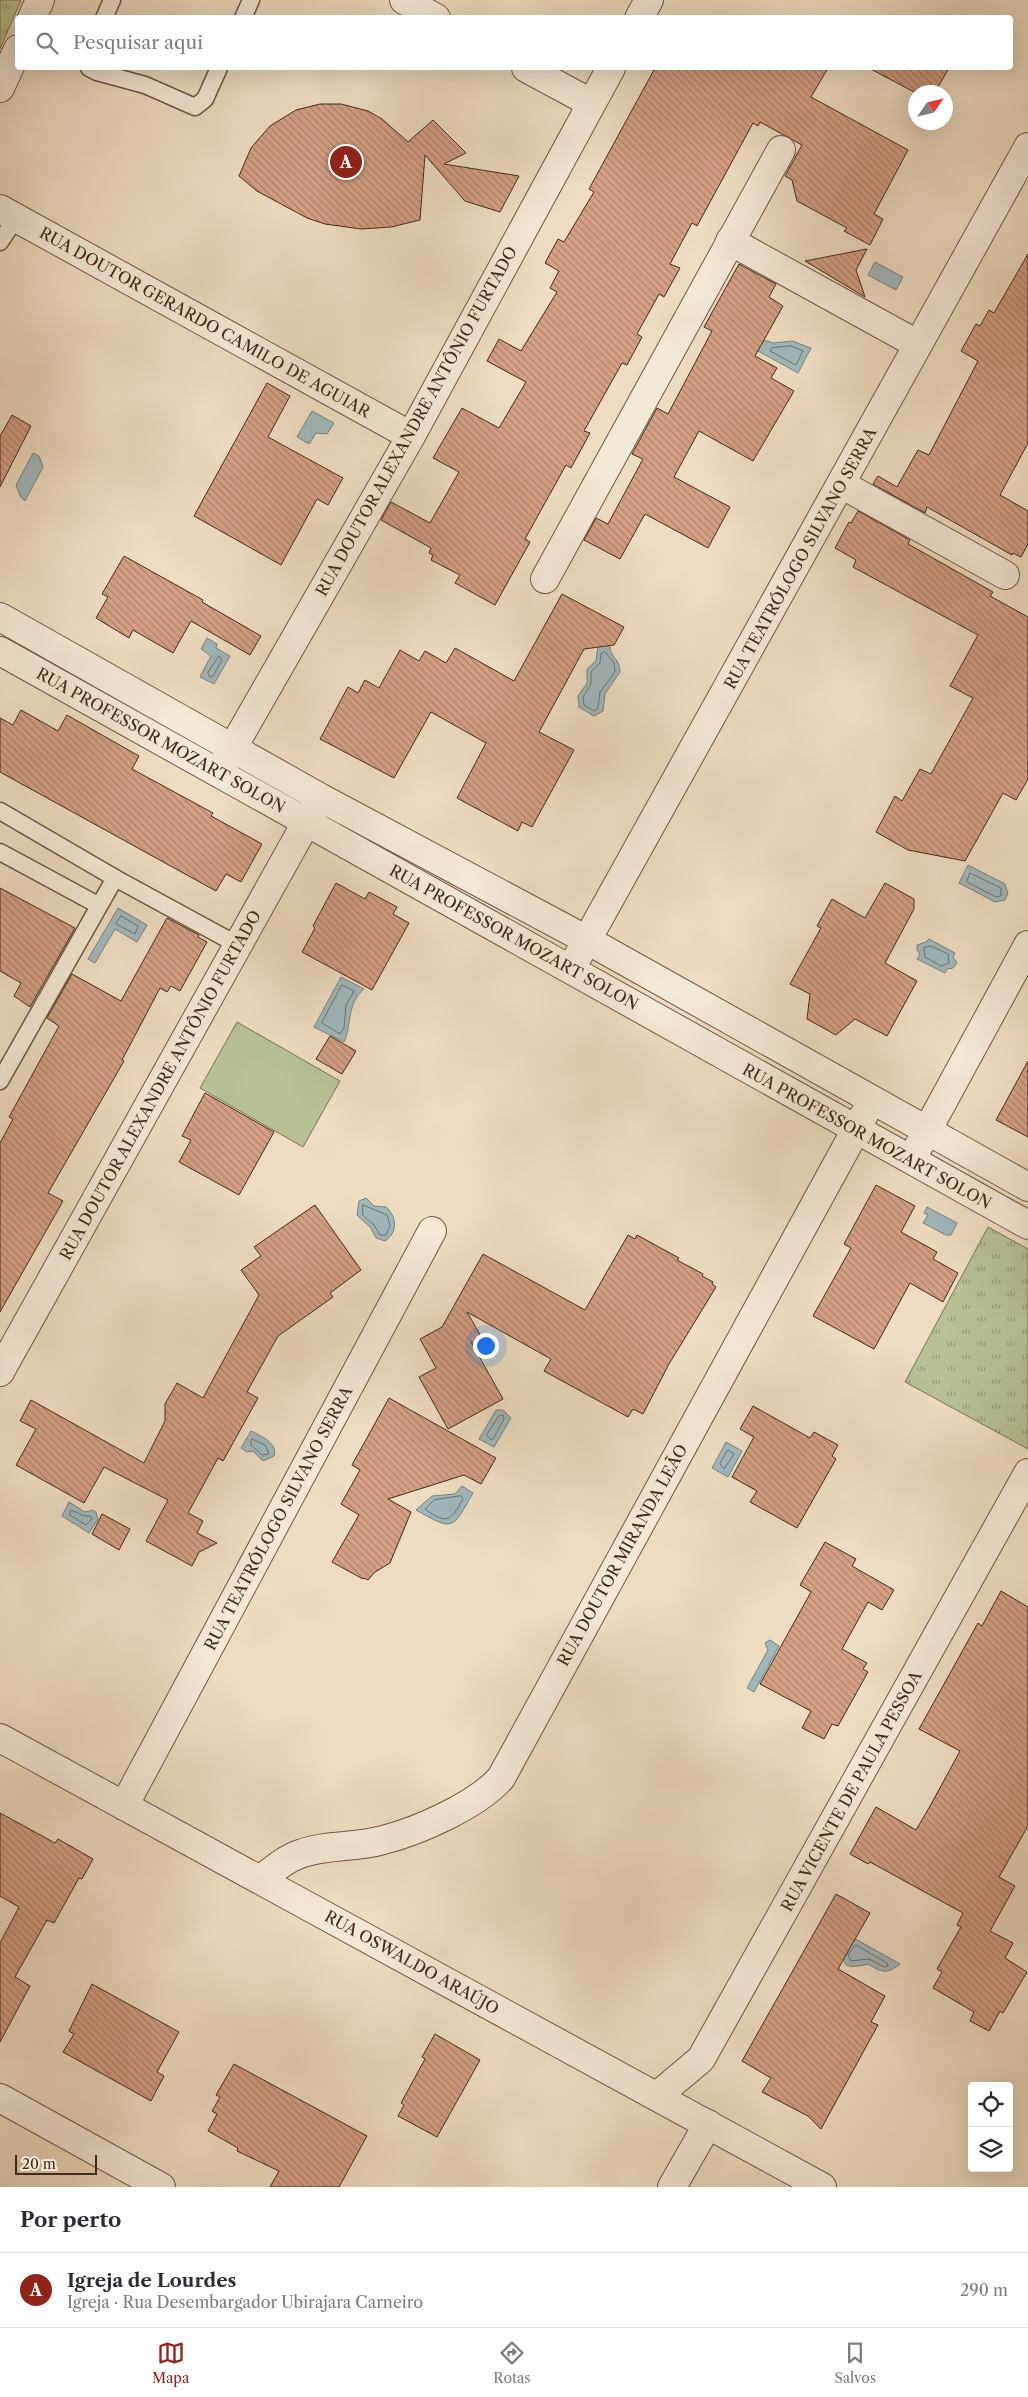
<!DOCTYPE html>
<html lang="pt">
<meta charset="utf-8">
<style>
body{margin:0;font-family:"Libre Caslon Text",serif;background:#f2f2f3;color:#2b2b33}
.controls{position:absolute;right:15px;bottom:15px;display:grid;overflow:hidden;border-radius:5px;box-shadow:0 5px 20px #0002}
.controls button{width:45px;height:45px;display:grid;place-items:center;padding:0;border:0;border-bottom:1px solid #e1e1e2;background:#fff;color:#2b2b33;font:25px sans-serif}
.compass{position:absolute;left:908px;top:85px;width:45px;height:45px;border-radius:50%;background:#fff;box-shadow:0 5px 20px #0002;rotate:55deg}
.scale{position:absolute;left:15px;bottom:12px;width:82px;box-sizing:border-box;padding-left:5px;border:2px solid #432b19;border-top:0;font-size:14px;line-height:18px;white-space:nowrap;color:#432b19;-webkit-text-stroke:4px #f4e9d7;paint-order:stroke}
.you{position:absolute;left:485px;top:1345px;width:18px;height:18px;margin:-12px;border:4px solid #fff;border-radius:50%;background:#1a73e8;box-shadow:0 0 0 8px #1a73e833}
.badge{display:grid;place-items:center;width:32px;height:32px;border-radius:50%;background:#8f2418;color:#fff;font-size:16px;font-weight:700}
.pin{position:absolute;translate:-50% -50%;border:2px solid #fff;box-shadow:0 1px 5px #0006}
.list{margin:0;padding:0;list-style:none}
h2{display:flex;justify-content:space-between;align-items:center;height:65px;margin:0;padding:0 20px;font-size:21px}
h2 small{font-size:16px;font-weight:400;color:#7c7c81}
.list li{display:grid;grid-template-columns:32px 1fr auto;gap:15px;align-items:center;box-sizing:border-box;height:75px;padding:0 20px;border-top:1px solid #e1e1e2}
.list b{display:block;font-size:19px;white-space:nowrap}
.list p{margin:0;font-size:16px;white-space:nowrap;color:#7c7c81}
.list em{font-size:16px;font-style:normal;color:#7c7c81}
.icon{flex:none;width:28px;height:28px;fill:none;stroke:currentColor;stroke-width:2;stroke-linecap:round;stroke-linejoin:round}
.map{position:relative;flex:none;width:1028px;height:2187px;overflow:hidden}
.search{position:absolute;background:#fff;box-shadow:0 5px 20px #0002;left:15px;right:15px;top:15px;height:55px;display:flex;align-items:center;gap:12px;box-sizing:border-box;padding:0 18px;border-radius:5px;color:#7c7c81;font-size:19px}
.sheet{height:140px;background:#fff}
nav{display:flex;justify-content:space-around;align-items:center;box-sizing:border-box;height:70px;border-top:1px solid #e1e1e2;background:#fff;font-size:14px;color:#7c7c81}
nav a{display:grid;justify-items:center;gap:2px}
nav .on{color:#8f2418}
.map>svg:first-child{display:block}
</style>
<div class="map">
<svg width="1028" height="2187" viewBox="0 0 1028 2187">
<defs>
<pattern id="grass-tufts" width="24" height="20" patternUnits="userSpaceOnUse" patternTransform="scale(1.25)"><rect width="24" height="20" fill="#b6c294"/><path d="M3 7l-1-3M5 7V3M7 7l1-3M15 17l-1-3M17 17v-4M19 17l1-3" fill="none" stroke="#969e78"/></pattern>
<pattern id="building-back-hatch" width="6" height="6" patternUnits="userSpaceOnUse" patternTransform="scale(1.25)"><rect width="6" height="6" fill="#d5a084"/><path d="M-1 5l2 2M0 0l6 6M5-1l2 2" fill="none" stroke="#ae836b"/></pattern>
</defs>
<rect width="100%" height="100%" fill="#eeddc1"/>
<filter id="stains"><feTurbulence type="fractalNoise" baseFrequency=".004" numOctaves="4"/><feColorMatrix values="0 0 0 0 .2 0 0 0 0 .09 0 0 0 0 .02 0 0 0 .5 -.17"/></filter>
<radialGradient id="worn" r=".72"><stop offset=".6" stop-color="#630" stop-opacity="0"/><stop offset="1" stop-color="#630" stop-opacity=".3"/></radialGradient>
<g fill="url(#grass-tufts)" stroke="#7c7656">
<polygon points="0,0 21,0 0,49"/>
<polygon points="988,1227 1028,1249 1028,1449 905,1382"/>
</g>
<polygon fill="#b6c294" stroke="#7c7656" points="237,1022 340,1081 303,1147 200,1088"/>
<g fill="#9fb8be" stroke="#7a807c">
<polygon points="875,262 903,277 896,290 868,275"/>
<polygon points="734,328 762,344 764,340 773,343 792,341 811,348 798,373 731,336"/>
<polygon points="312,411 334,423 327,434 316,433 309,444 297,437"/>
<polygon points="33,453 39,456 43,467 25,501 20,496 16,485"/>
<polygon points="207,638 217,644 216,648 230,656 214,684 200,677 211,656 201,649"/>
<path d="M607 644 610 647C610 657 620 659 620 672L605 694 603 711 594 716 579 707 578 696 587 683V669L596 661 598 645Z"/>
<polygon points="968,865 1005,884 1008,893 1005,900 995,902 959,883"/>
<polygon points="118,908 147,925 137,942 115,929 95,963 88,959"/>
<polygon points="929,939 955,953 953,957 957,963 953,968 947,969 945,973 917,959 920,954 917,950 917,945 926,942"/>
<path d="M341 977 364 989C347 1003 352 1023 344 1042L314 1027Z"/>
<path d="M366 1198 374 1206 386 1207C397 1217 398 1232 385 1241L376 1238 371 1228 357 1215 359 1201Z"/>
<polygon points="927,1207 957,1223 951,1235 946,1235 923,1223 928,1215 924,1213"/>
<polygon points="496,1410 503,1410 511,1418 494,1447 479,1439"/>
<path d="M251 1431C261 1436 278 1443 274 1456L263 1461 253 1451 247 1452 241 1448Z"/>
<polygon points="726,1442 742,1451 728,1477 712,1468"/>
<path d="M462 1486 473 1493C452 1529 455 1532 416 1510L432 1496 455 1494Z"/>
<polygon points="69,1502 85,1512 93,1510 96,1512 98,1519 89,1533 62,1516"/>
<polygon points="770,1640 779,1646 754,1692 747,1688 768,1650 765,1643"/>
<path d="M852 1937 900 1964C887 1975 881 1972 868 1964 837 1972 841 1959 852 1937Z"/>
</g>
<g fill="none" stroke-linecap="round" stroke-linejoin="round">
<g stroke="#71726c" stroke-width="1">
<polygon points="791,346 803,351 796,365 770,351 772,348"/>
<polygon points="605,652 614,663 615,672 600,692 598,708 594,711 584,705 583,697 591,684 591,672 600,663 601,654"/>
<polygon points="219,656 222,660 213,676 210,677 208,673"/>
<polygon points="970,873 1001,888 1001,896 996,897 967,882"/>
<polygon points="121,916 138,926 135,934 116,924"/>
<polygon points="931,946 948,954 949,963 941,966 925,957 924,948"/>
<polygon points="342,985 354,991 346,1005 344,1028 340,1034 322,1023"/>
<polygon points="363,1205 387,1215 390,1226 386,1235 380,1235 374,1225 363,1215"/>
<polygon points="499,1416 503,1415 504,1419 493,1439 491,1440 487,1435"/>
<polygon points="252,1439 265,1445 269,1454 262,1455 251,1445"/>
<polygon points="728,1450 734,1454 724,1469 720,1464"/>
<path d="M461 1496 463 1499C451 1521 447 1525 425 1509L434 1500Z"/>
<polygon points="71,1510 84,1516 90,1516 92,1519 86,1525 70,1515"/>
<polygon points="856,1945 887,1963 888,1966 884,1967 869,1959 851,1961 848,1955"/>
</g>
</g>
<g fill="url(#building-back-hatch)" stroke="#432b19">
<polygon points="655,68 828,68 811,97 908,150 874,214 883,219 870,245 844,231 847,228 797,201 792,180 785,176 802,145 760,122 758,126 753,123 697,226 692,223 670,264 680,268 664,297 659,294 637,334 642,337 627,365 622,363 584,431 590,433 571,468 566,465 525,539 530,542 495,605 455,583 460,575 431,560 433,555 429,553 431,548 381,520 391,502 430,523 459,472 433,458 462,408 499,428 526,382 487,361 499,339 521,351 557,292 550,288 559,271 545,263 558,239 564,242 594,192 589,189"/>
<polygon points="869,68 949,68 935,92 914,92"/>
<polygon points="320,104 341,104 368,111 382,119 408,142 433,120 466,153 444,164 519,176 500,212 465,201 425,155 420,220 391,227 361,229 325,224 307,218 257,191 239,176 251,148 270,126 296,110"/>
<polygon points="867,249 856,270 865,297 805,261"/>
<polygon points="1028,254 1028,443 1000,495 1028,511 1028,544 1021,557 1013,553 1012,555 927,507 925,513 873,484 878,476 897,487 918,450 929,455 978,361 961,351 976,324 980,326 989,310 994,313"/>
<polygon points="739,264 776,284 769,297 783,306 755,356 777,368 771,378 794,391 753,461 699,431 674,477 730,507 708,548 645,514 620,559 584,540 596,518 608,524 643,459 632,454 657,408 668,414 712,331 704,327"/>
<polygon points="267,383 290,396 268,437 343,478 328,505 317,499 281,565 194,516"/>
<polygon points="12,415 31,426 0,487 0,436"/>
<polygon points="858,511 910,540 908,544 993,592 990,596 1028,617 1028,779 1016,800 1003,793 965,861 908,850 876,832 895,796 902,801 920,769 931,774 973,698 950,686 978,635 853,567 856,560 835,548 849,522 851,523"/>
<polygon points="124,556 203,600 202,602 261,636 250,655 191,621 173,653 133,630 129,638 96,618 108,597 102,594"/>
<polygon points="562,594 624,627 614,645 584,649 539,732 574,750 532,827 522,822 518,831 457,798 486,743 431,712 394,778 320,739 348,687 358,693 365,680 379,688 400,650 419,661 425,651 446,663 455,648 514,681"/>
<polygon points="21,710 58,731 67,715 109,739 139,756 132,769 213,813 211,816 262,844 241,882 226,874 216,891 0,772 0,718 13,725"/>
<polygon points="336,883 365,899 369,892 397,907 393,914 409,923 372,990 302,952 315,928 313,926"/>
<polygon points="885,883 914,899 914,909 885,963 917,981 887,1036 855,1019 836,1035 807,1019 810,994 790,984 821,928 817,926 832,899 865,918"/>
<polygon points="0,888 75,928 30,1007 14,996 21,983 0,971"/>
<polygon points="167,918 199,935 198,937 207,942 180,991 171,986 167,992 160,988 122,1060 124,1061 48,1193 63,1201 0,1312 0,1143 13,1119 9,1117 59,1026 47,1018 72,974 121,1001"/>
<polygon points="330,1036 356,1051 342,1074 316,1059"/>
<polygon points="1028,1061 1028,1137 996,1120"/>
<polygon points="205,1093 274,1132 239,1195 179,1162 191,1140 182,1136"/>
<polygon points="876,1185 915,1206 901,1232 937,1252 933,1259 958,1273 943,1302 910,1283 874,1349 813,1316 851,1248 844,1244"/>
<polygon points="315,1205 361,1270 330,1293 333,1297 278,1336 247,1392 258,1398 223,1461 218,1458 188,1513 203,1521 197,1533 217,1543 199,1552 192,1566 146,1541 168,1500 104,1467 84,1503 16,1465 36,1429 20,1421 31,1400 144,1463 165,1421 165,1404 177,1383 203,1398 259,1295 241,1270 261,1256 254,1247"/>
<polygon points="628,1235 635,1239 637,1235 679,1258 677,1260 703,1274 702,1276 713,1282 712,1284 716,1287 669,1364 643,1414 633,1409 628,1417 544,1371 551,1359 467,1312 490,1352 471,1342 503,1399 448,1429 419,1377 436,1368 420,1339 442,1327 483,1254 585,1310"/>
<polygon points="389,1398 496,1458 481,1484 464,1475 388,1499 411,1512 390,1563 375,1572 368,1580 364,1578 363,1579 332,1562 359,1515 341,1504 360,1470 352,1465"/>
<polygon points="753,1406 810,1438 814,1432 838,1445 832,1456 836,1459 797,1528 750,1502 757,1491 732,1477 754,1437 740,1429"/>
<polygon points="102,1514 130,1529 119,1550 92,1534"/>
<polygon points="825,1542 856,1559 852,1566 894,1590 882,1610 868,1602 842,1649 867,1663 863,1669 868,1672 838,1726 832,1724 824,1739 802,1728 811,1711 760,1684 811,1592 800,1585"/>
<polygon points="1001,1591 1028,1607 1028,1826 999,1877 1015,1886 990,1931 1013,1943 1005,1958 1027,1972 1003,2013 1000,2011 989,2031 970,2021 974,2012 933,1988 942,1972 937,1969 961,1927 957,1925 963,1913 870,1862 868,1864 850,1854 876,1807 916,1830 929,1808 960,1751 919,1729 978,1623 982,1626"/>
<polygon points="0,1813 55,1843 58,1839 93,1859 82,1879 79,1878 54,1923 47,1920 15,1977 30,1986 0,2042 0,1943 19,1907 0,1896"/>
<polygon points="836,1894 870,1913 838,1969 885,1996 871,2022 878,2025 821,2129 808,2116 762,2092 771,2078 742,2061"/>
<polygon points="92,1984 179,2032 157,2072 164,2076 151,2101 63,2052 74,2034 69,2031"/>
<polygon points="435,2034 480,2060 437,2137 398,2116 404,2105 401,2103 425,2059 422,2057"/>
<polygon points="234,2064 367,2136 339,2187 270,2187 279,2171 237,2151 238,2148 208,2131 217,2114 212,2111 220,2097 216,2095"/>
</g>
<g fill="none" stroke-linecap="round" stroke-linejoin="round">
<g stroke="#6e5843" stroke-width="19">
<g id="service">
<polyline points="104,18 112,0"/>
<polyline points="243,18 251,0"/>
<polyline points="89,68 97,72 145,85 195,107 205,99 219,68"/>
<polyline points="0,242 16,218"/>
<polyline points="0,811 115,878"/>
<polyline points="0,852 98,905"/>
<polyline points="0,1081 115,878 238,945"/>
</g>
</g>
<g stroke="#6e5843" stroke-width="30">
<g id="minor">
<polyline points="404,0 436,18"/>
<polyline points="32,18 40,0"/>
<polyline points="639,18 649,0"/>
<polyline points="526,68 591,103"/>
<polyline points="0,88 18,49"/>
<polyline points="0,209 411,436"/>
<polyline points="730,241 917,344"/>
<polyline points="841,484 1005,575"/>
<polyline points="545,579 781,150"/>
<polyline points="0,617 321,798 587,940 1028,1187"/>
<polyline points="0,651 1028,1225"/>
<polyline points="224,763 411,436 611,68"/>
<polyline points="578,956 1028,147"/>
<polyline points="917,1149 1028,945"/>
<polyline points="0,1372 316,805"/>
<polyline points="0,1738 822,2187"/>
<polyline points="124,1806 432,1231"/>
<path d="M261 1879C273 1870 285 1859 300 1854 326 1844 356 1848 383 1840 419 1831 477 1805 501 1778L864 1115"/>
<polyline points="657,2096 701,2059 1028,1473"/>
<polyline points="0,2098 161,2187"/>
<polyline points="672,2187 708,2124"/>
</g>
</g>
<use href="#service" stroke="#f4e9d7" stroke-width="16"/>
<use href="#minor" stroke="#f4e9d7" stroke-width="28"/>
</g>
<g text-anchor="middle" stroke-width="4" stroke-linejoin="round" paint-order="stroke">
<g font-size="16" fill="#432b19" stroke="#f4e9d7">
<text transform="translate(205 322) rotate(29)" y="6">RUA DOUTOR GERARDO CAMILO DE AGUIAR</text>
<text transform="translate(416 421) rotate(-61)" y="6">RUA DOUTOR ALEXANDRE ANTÔNIO FURTADO</text>
<text transform="translate(800 558) rotate(-61)" y="6">RUA TEATRÓLOGO SILVANO SERRA</text>
<text transform="translate(161 740) rotate(29)" y="6">RUA PROFESSOR MOZART SOLON</text>
<text transform="translate(514 937) rotate(29)" y="6">RUA PROFESSOR MOZART SOLON</text>
<text transform="translate(160 1085) rotate(-61)" y="6">RUA DOUTOR ALEXANDRE ANTÔNIO FURTADO</text>
<text transform="translate(867 1136) rotate(29)" y="6">RUA PROFESSOR MOZART SOLON</text>
<text transform="translate(278 1518) rotate(-62)" y="6">RUA TEATRÓLOGO SILVANO SERRA</text>
<text transform="translate(622 1555) rotate(-61)" y="6">RUA DOUTOR MIRANDA LEÃO</text>
<text transform="translate(851 1791) rotate(-61)" y="6">RUA VICENTE DE PAULA PESSOA</text>
<text transform="translate(412 1962) rotate(29)" y="6">RUA OSWALDO ARAÚJO</text>
</g>
</g>
<rect width="100%" height="100%" filter="url(#stains)"/>
<rect width="100%" height="100%" fill="url(#worn)"/>
</svg>
<div class="controls">
<button><svg class="icon" aria-label="locate" viewBox="0 0 24 24"><circle cx="12" cy="12" r="6"/><path d="M12 2v4M12 18v4M2 12h4M18 12h4"/></svg></button>
<button><svg class="icon" aria-label="layers" viewBox="0 0 24 24"><path d="M12 4l9 5-9 5-9-5zM3 14l9 5 9-5"/></svg></button>
</div>
<svg class="compass" viewBox="-18 -18 36 36"><path d="M0-13l5 13h-10z" fill="#e53935"/><path d="M0 13l5-13h-10z" fill="#7c7c81"/></svg>
<div class="scale">20 m</div>
<div class="you"></div>
<div class="pin badge" style="left:346px;top:162px">A</div>
<div class="search"><svg class="icon" aria-label="search" viewBox="0 0 24 24"><circle cx="10" cy="10" r="6"/><path d="M15 15l6 6"/></svg>Pesquisar aqui</div>
</div>
<section class="sheet">
<h2>Por perto<small></small></h2>
<ul class="list">
<li><span class="badge">A</span><div><b>Igreja de Lourdes</b><p>Igreja · Rua Desembargador Ubirajara Carneiro</p></div><em>290 m</em></li>
</ul>
</section>
<nav>
<a class="on"><svg class="icon" aria-label="map" viewBox="0 0 24 24"><path d="M3 6l6-2 6 2 6-2v14l-6 2-6-2-6 2zM9 4v14M15 6v14"/></svg>Mapa</a>
<a><svg class="icon" aria-label="directions" viewBox="0 0 24 24"><path d="M12 3l9 9-9 9-9-9zM9 14v-3h6M13 9l2 2-2 2"/></svg>Rotas</a>
<a><svg class="icon" aria-label="saved" viewBox="0 0 24 24"><path d="M7 4h10v16l-5-4-5 4z"/></svg>Salvos</a>
</nav>
